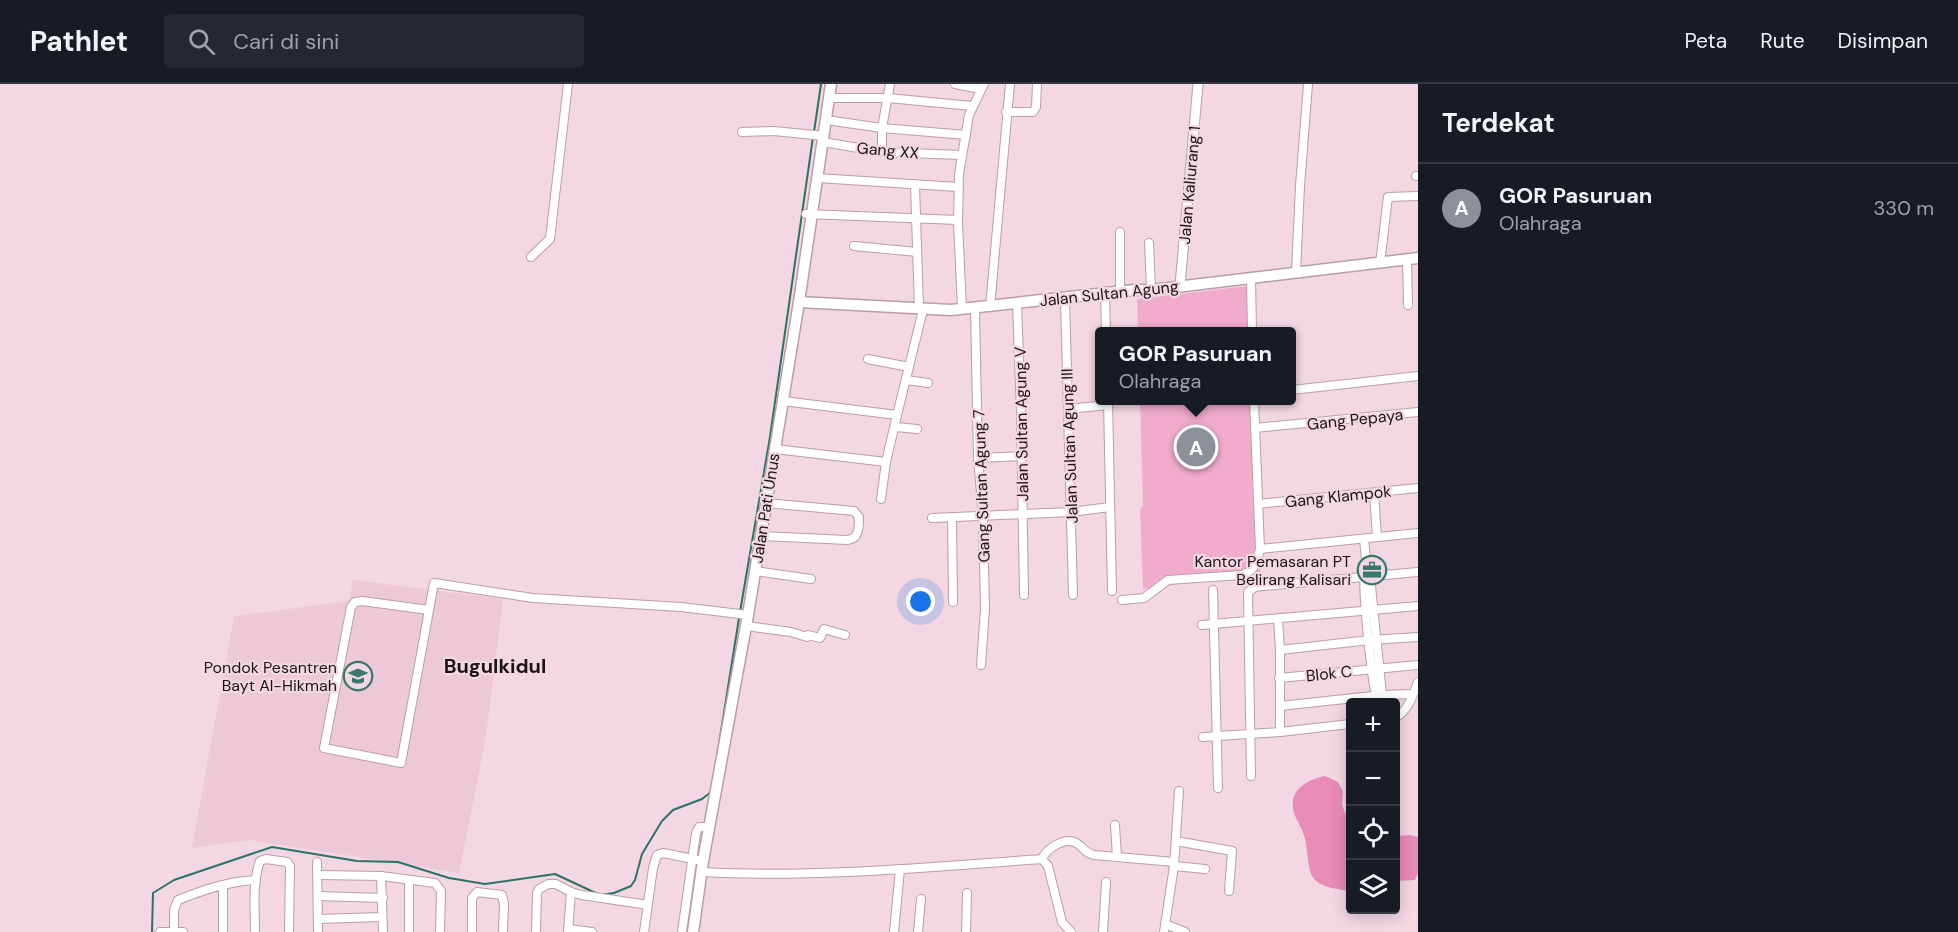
<!DOCTYPE html>
<html lang="id">
<meta charset="utf-8">
<style>
body{margin:0;font-family:"DM Sans",sans-serif;background:#242831;color:#f1f3f6}
.controls{position:absolute;right:18px;bottom:18px;display:grid;overflow:hidden;border-radius:6px;box-shadow:0 3px 15px #0003}
.controls button{width:54px;height:54px;display:grid;place-items:center;padding:0;border:0;border-bottom:2px solid #363941;background:#171b24;color:#f1f3f6;font:30px sans-serif}
.you{position:absolute;left:921px;top:518px;width:21px;height:21px;margin:-15px;border:4px solid #fff;border-radius:50%;background:#1a73e8;box-shadow:0 0 0 9px #1a73e833}
.badge{display:grid;place-items:center;width:39px;height:39px;border-radius:50%;background:#8c9099;color:#fff;font-size:20px;font-weight:700}
.pin{position:absolute;translate:-50% -50%;border:3px solid #fff;box-shadow:0 2px 6px #0006}
.popup{position:absolute;left:1095px;top:243px;width:201px;height:78px;box-sizing:border-box;display:grid;place-content:center;border-radius:6px;background:#171b24;filter:drop-shadow(0 2px 4px #0005);font-size:20px;white-space:nowrap;color:#9ea1a6}
.popup b{font-size:22px;color:#f1f3f6}
.popup::after{content:'';position:absolute;left:50%;top:100%;margin-left:-12px;border:12px solid transparent;border-top-color:#171b24}
.list{margin:0;padding:0;list-style:none}
h2{display:flex;justify-content:space-between;align-items:center;height:78px;margin:0;padding:0 24px;font-size:26px}
h2 small{font-size:20px;font-weight:400;color:#9ea1a6}
.list li{display:grid;grid-template-columns:39px 1fr auto;gap:18px;align-items:center;box-sizing:border-box;height:90px;padding:0 24px;border-top:2px solid #363941}
.list b{display:block;font-size:22px;white-space:nowrap}
.list p{margin:0;font-size:20px;white-space:nowrap;color:#9ea1a6}
.list em{font-size:20px;font-style:normal;color:#9ea1a6}
.icon{flex:none;width:33px;height:33px;fill:none;stroke:currentColor;stroke-width:2;stroke-linecap:round;stroke-linejoin:round}
.map{position:relative;flex:none;width:1418px;height:848px;overflow:hidden}
header{display:flex;align-items:center;gap:36px;box-sizing:border-box;height:84px;padding:0 30px;background:#171b24;border-bottom:2px solid #363941}
header strong{font-size:28px}
nav{display:flex;gap:33px;margin-inline-start:auto;font-size:21px}
.search{width:420px;height:54px;background:#242831;display:flex;align-items:center;gap:15px;box-sizing:border-box;padding:0 21px;border-radius:6px;color:#9ea1a6;font-size:22px}
main{display:flex}
aside{flex:1;background:#171b24}
.map>svg:first-child{display:block}
</style>
<header>
<strong>Pathlet</strong>
<div class="search"><svg class="icon" aria-label="search" viewBox="0 0 24 24"><circle cx="10" cy="10" r="6"/><path d="M15 15l6 6"/></svg>Cari di sini</div>
<nav><a>Peta</a><a>Rute</a><a>Disimpan</a></nav>
</header>
<main>
<div class="map">
<svg width="1418" height="848" viewBox="0 0 1418 848">
<rect width="100%" height="100%" fill="#f3d7e2"/>
<polygon fill="#edc9d8" points="353,496 503,515 486,653 459,789 249,756 192,764 234,532 349,517"/>
<g fill="#f2accb">
<polygon points="1248,202 1249,247 1138,247 1137,215"/>
<polygon points="1140,317 1251,317 1253,422 1262,423 1263,460 1260,489 1143,505 1140,425 1143,422"/>
</g>
<g fill="#e98bb7">
<path d="M1325 692 1338 698 1343 708 1342 721 1350 741V807C1338 805 1319 804 1312 792 1307 782 1308 766 1305 755 1303 745 1297 738 1294 729 1288 706 1306 696 1325 692Z"/>
<polygon points="1410,751 1418,753 1418,789 1415,796 1396,797 1396,752"/>
</g>
<g fill="none" stroke-linecap="round" stroke-linejoin="round">
<g stroke="#2c7365" stroke-width="2">
<polyline points="814,48 821,0"/>
<polyline points="740,528 770,353 813,53"/>
<polyline points="716,679 739,534"/>
<polyline points="152,848 153,809 174,796 272,763 357,777 398,778 449,794 485,800 555,790 600,811 614,809 631,802 635,796 642,770 662,737 673,726 702,715 711,708"/>
</g>
<g stroke="#b99ea9" stroke-width="10">
<g id="minor">
<polyline points="955,0 981,5"/>
<polyline points="829,14 888,14 972,22"/>
<polyline points="1006,28 1033,28 1036,23 1037,0"/>
<polyline points="826,36 882,44 966,51"/>
<polyline points="742,48 774,47 824,52"/>
<polyline points="823,58 882,68 962,71"/>
<polyline points="882,68 882,44 890,0"/>
<polyline points="1416,92 1418,92"/>
<polyline points="817,94 958,103"/>
<polyline points="915,101 919,225"/>
<polyline points="806,130 958,136"/>
<polyline points="1149,159 1151,206"/>
<polyline points="854,162 917,168"/>
<polyline points="531,173 550,155 568,0"/>
<polyline points="1407,175 1408,221"/>
<polyline points="1380,179 1388,113 1418,112"/>
<polyline points="1296,188 1300,102 1308,0"/>
<polyline points="1251,194 1252,248"/>
<polyline points="1120,208 1120,148"/>
<polyline points="1105,209 1106,248"/>
<polyline points="1065,214 1073,511"/>
<polyline points="1017,219 1021,328 1024,511"/>
<polyline points="990,223 1010,0"/>
<polyline points="975,224 978,374 983,432 985,525 981,581"/>
<polyline points="962,225 958,139 959,90 969,31 984,0"/>
<polyline points="868,275 909,283"/>
<polyline points="906,296 928,299"/>
<polyline points="1292,306 1418,292"/>
<polyline points="1108,316 1112,507"/>
<polyline points="783,317 897,331 923,226"/>
<polyline points="1068,325 1108,321"/>
<polyline points="896,343 917,345"/>
<polyline points="1255,344 1418,328"/>
<polyline points="775,365 886,378 897,331"/>
<polyline points="978,374 1022,372"/>
<polyline points="1374,409 1377,453"/>
<polyline points="881,415 886,378"/>
<polyline points="1258,420 1418,404"/>
<polyline points="952,433 953,518"/>
<polyline points="932,434 1071,428 1110,423"/>
<path d="M760 452 847 456C859 455 859 444 859 433L854 427 766 419"/>
<polyline points="1364,455 1367,486 1370,492 1382,611 1379,618"/>
<polyline points="1260,465 1418,449"/>
<polyline points="755,487 811,495"/>
<path d="M1365 489C1362 504 1372 605 1378 618"/>
<polyline points="1213,506 1218,704"/>
<path d="M1122 516 1144 514 1168 496 1241 491C1256 487 1256 478 1260 465L1254 316"/>
<path d="M429 526 362 517 355 518 351 523 324 664 401 679C412 619 423 559 434 499L533 514 681 523 748 531"/>
<polyline points="1278,535 1280,566 1280,648"/>
<polyline points="1202,541 1418,522"/>
<polyline points="746,542 791,548 807,553 808,551 820,554 824,545 845,551"/>
<polyline points="1280,566 1370,556 1418,553"/>
<polyline points="1279,594 1418,581"/>
<polyline points="1280,622 1382,611 1413,610"/>
<path d="M1396 633C1408 627 1413 611 1418 598"/>
<polyline points="1203,653 1280,648 1350,640"/>
<polyline points="1251,692 1248,508 1255,503 1263,502 1418,488"/>
<polyline points="1115,741 1117,773"/>
<polyline points="1176,757 1232,767 1229,807"/>
<path d="M1042 775C1046 765 1063 754 1074 758 1083 761 1083 769 1094 771L1174 778"/>
<polyline points="1042,775 1048,782 1062,838 1071,848"/>
<polyline points="317,778 318,848"/>
<polyline points="1174,782 1205,785"/>
<path d="M702 788C815 794 929 783 1042 775"/>
<polyline points="319,791 381,792 435,799 441,807 440,848"/>
<polyline points="381,792 383,848"/>
<polyline points="318,812 383,814"/>
<polyline points="318,835 382,833"/>
<polyline points="1165,840 1185,848"/>
<polyline points="569,845 592,848"/>
<polyline points="160,848 183,848"/>
<path d="M174 848V826L178 816C203 806 229 797 256 796"/>
<polyline points="223,848 223,801"/>
<path d="M255 848C255 825 252 799 260 777L266 775 287 778 290 782 289 848"/>
<polyline points="409,848 409,796"/>
<polyline points="472,848 472,814 477,808 502,811 504,820 503,848"/>
<polyline points="536,848 537,809 539,805 548,800 556,800 571,808 582,811 648,821"/>
<polyline points="568,848 571,808"/>
<polyline points="644,848 653,784 657,771 663,769 703,777"/>
<polyline points="682,848 696,749 699,743 709,743"/>
<polyline points="894,848 900,785"/>
<polyline points="918,848 921,815"/>
<polyline points="966,848 967,809"/>
<polyline points="1103,848 1106,798"/>
<polyline points="1164,848 1174,782 1179,707"/>
</g>
</g>
<g stroke="#b99ea9" stroke-width="11">
<polyline id="tertiary" points="1180,201 1198,0"/>
</g>
<g stroke="#b99ea9" stroke-width="13">
<g id="secondary">
<polyline points="799,218 951,226 1134,206 1151,206 1418,174"/>
<polyline points="693,848 703,777 748,531 799,218 831,0"/>
</g>
</g>
<use href="#minor" stroke="#fff" stroke-width="8"/>
<use href="#tertiary" stroke="#fff" stroke-width="9"/>
<use href="#secondary" stroke="#fff" stroke-width="10"/>
</g>
<defs>
<g id="office-ring" transform="scale(1.5)"><circle r="9.5" fill="#f3d7e2" stroke="#377969" stroke-width="1.5"/><path d="M-6-3h4V-5.5h4V-3h4V5H-6ZM-1-4.5V-3h2v-1.5ZM-6 0V1H6V0Z" fill="#377969"/></g>
<g id="school-ring" transform="scale(1.5)"><circle r="9.5" fill="#f3d7e2" stroke="#377969" stroke-width="1.5"/><path d="M0-5L7-2L0 1L-7-2ZM-4 1L0 2.5L4 1V4Q0 6-4 4Z" fill="#377969"/></g>
</defs>
<g fill-rule="evenodd">
<use href="#office-ring" x="1372" y="486"/>
<use href="#school-ring" x="358" y="592"/>
</g>
<g text-anchor="middle" stroke-width="4.5" stroke-linejoin="round" paint-order="stroke">
<g font-size="16" fill="#1c1317" stroke="#f3d7e2">
<text transform="translate(888 66) rotate(5)" y="6">Gang XX</text>
<text transform="translate(1189 101) rotate(-85)" y="6">Jalan Kaliurang 1</text>
<text transform="translate(1109 209) rotate(-6)" y="6">Jalan Sultan Agung</text>
<text transform="translate(1355 335) rotate(-6)" y="6">Gang Pepaya</text>
<text transform="translate(1021 340) rotate(-91)" y="6">Jalan Sultan Agung V</text>
<text transform="translate(1069 362) rotate(-92)" y="6">Jalan Sultan Agung III</text>
<text transform="translate(981 402) rotate(-92)" y="6">Gang Sultan Agung 7</text>
<text transform="translate(1338 412) rotate(-6)" y="6">Gang Klampok</text>
<text transform="translate(765 424) rotate(-81)" y="6">Jalan Pati Unus</text>
<text transform="translate(1329 589) rotate(-6)" y="6">Blok C</text>
</g>
<g font-size="16" fill="#1c1317" stroke="#f3d7e2" text-anchor="end">
<text x="1351" y="483">Kantor Pemasaran PT<tspan x="1351" dy="18">Belirang Kalisari</tspan></text>
<text x="337" y="589">Pondok Pesantren<tspan x="337" dy="18">Bayt Al-Hikmah</tspan></text>
</g>
<g font-size="20" font-weight="bold" fill="#1c1317" stroke="#f3d7e2">
<text x="495" y="589">Bugulkidul</text>
</g>
</g>
</svg>
<div class="controls">
<button>+</button>
<button>−</button>
<button><svg class="icon" aria-label="locate" viewBox="0 0 24 24"><circle cx="12" cy="12" r="6"/><path d="M12 2v4M12 18v4M2 12h4M18 12h4"/></svg></button>
<button><svg class="icon" aria-label="layers" viewBox="0 0 24 24"><path d="M12 4l9 5-9 5-9-5zM3 14l9 5 9-5"/></svg></button>
</div>
<div class="you"></div>
<div class="pin badge" style="left:1196px;top:363px">A</div>
<div class="popup"><b>GOR Pasuruan</b>Olahraga</div>
</div>
<aside>
<h2>Terdekat<small></small></h2>
<ul class="list">
<li><span class="badge">A</span><div><b>GOR Pasuruan</b><p>Olahraga</p></div><em>330 m</em></li>
</ul>
</aside>
</main>
